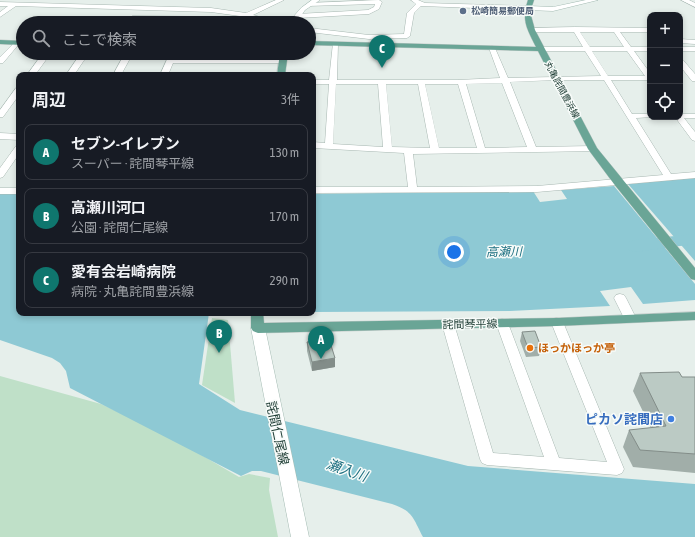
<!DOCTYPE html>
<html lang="ja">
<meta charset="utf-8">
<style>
body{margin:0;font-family:"Asap Condensed","Noto Sans JP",sans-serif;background:#242831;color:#f1f3f6}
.controls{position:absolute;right:12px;top:12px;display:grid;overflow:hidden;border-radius:8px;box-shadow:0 2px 6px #0003}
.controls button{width:36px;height:36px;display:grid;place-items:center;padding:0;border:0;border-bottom:1px solid #363941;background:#171b24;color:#f1f3f6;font:20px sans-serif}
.you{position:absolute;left:454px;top:252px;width:14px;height:14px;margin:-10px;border:3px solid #fff;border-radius:50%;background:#1a73e8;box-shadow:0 0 0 6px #1a73e833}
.badge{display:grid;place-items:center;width:26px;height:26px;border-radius:50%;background:#0f766e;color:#fff;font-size:13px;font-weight:700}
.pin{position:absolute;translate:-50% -33px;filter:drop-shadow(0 1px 2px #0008)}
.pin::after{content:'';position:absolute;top:21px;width:14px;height:12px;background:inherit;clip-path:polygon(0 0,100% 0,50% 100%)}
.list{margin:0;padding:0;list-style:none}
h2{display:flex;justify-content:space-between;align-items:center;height:52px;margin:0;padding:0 16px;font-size:17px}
h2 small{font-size:13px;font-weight:400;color:#9ea1a6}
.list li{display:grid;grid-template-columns:26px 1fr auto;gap:12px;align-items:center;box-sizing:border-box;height:56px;margin:0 8px 8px;padding:0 8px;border:1px solid #363941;border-radius:8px}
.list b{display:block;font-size:15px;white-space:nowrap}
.list p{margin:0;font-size:13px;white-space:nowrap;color:#9ea1a6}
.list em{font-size:13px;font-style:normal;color:#9ea1a6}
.icon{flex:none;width:22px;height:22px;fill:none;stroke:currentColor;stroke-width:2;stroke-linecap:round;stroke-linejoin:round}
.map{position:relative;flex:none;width:695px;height:537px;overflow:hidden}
.search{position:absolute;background:#171b24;box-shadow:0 2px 6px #0003;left:16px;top:16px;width:300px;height:44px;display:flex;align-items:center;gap:10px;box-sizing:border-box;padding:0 14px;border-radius:22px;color:#9ea1a6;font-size:15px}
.panel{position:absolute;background:#171b24;box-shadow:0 2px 6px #0003;left:16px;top:72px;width:300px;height:244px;border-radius:8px}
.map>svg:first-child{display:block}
</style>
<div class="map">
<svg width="695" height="537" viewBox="0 0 695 537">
<rect width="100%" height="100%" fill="#e6efeb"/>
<g fill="#bfe0c8">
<polygon points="212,318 228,320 235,403 202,385"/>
<polygon points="0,376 101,404 174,439 239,477 249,474 270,478 269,490 278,537 0,537"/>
</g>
<g fill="#8ec9d4">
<polygon points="695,178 695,261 628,184"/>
<polygon points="614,186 695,284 695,300 643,304 631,287 600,291 610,306 510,311 313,312 313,194 533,191 540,202 567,199 561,190"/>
<path d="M0 194H19V313H209L199 384 240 410 468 466 695 484V537H423C413 518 413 511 392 504L261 471H252L241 476 70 388 66 371 60 363 52 358 0 340Z"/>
</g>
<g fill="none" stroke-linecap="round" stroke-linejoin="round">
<polygon fill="#8ec9d4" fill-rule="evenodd" points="695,234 695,244 635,252 629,250 626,246 629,242 635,240"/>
<g stroke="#a8b8b2" stroke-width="1">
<g id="minor">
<polygon points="276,0 284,0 253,15 282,23 271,23 247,17 211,12 16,6 0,17 0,12 8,6 0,6 0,2 211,8 246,13"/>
<polygon points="379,0 382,2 379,9 369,14 298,18 295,16 298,14 368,10 374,7 375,4 307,6 307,4 309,3"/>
<polygon points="411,0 418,0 425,3 528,6 531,8 528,10 421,6 414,13 410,36 407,38 369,39 309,32 309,28 369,35 404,34 407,13 416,4"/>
<polygon points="681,0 689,0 695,3 695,7"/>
<polygon points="133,16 240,17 243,19 240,21 131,19 130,18"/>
<path d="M575 27 650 28V32H620L631 47H650V51H634L650 73V80H611L632 114H650V117H653L636 118 671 174 695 172V178L537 192 313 193V187H408L404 153 313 148V142L325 143 329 84H313V80H329L333 43 338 44 337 80H458L500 78 489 48 492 46 495 48 508 78 601 76 585 51H541L538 49 541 47H583L574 32H531L528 30 531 28ZM580 32H614L624 47H590ZM592 51H627L645 76H608ZM556 80H604L663 175 537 186 417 187 413 154 596 151 597 149 593 146 536 147 510 82ZM502 83 527 147 485 148 466 84ZM336 84H378L383 147 333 144ZM386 84H418L430 148 392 147ZM425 84H458L477 148H439Z"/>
<polygon points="680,39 695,40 695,44 680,43"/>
<polygon points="17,41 20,43 19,44 3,63 0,63 0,57 15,42"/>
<rect x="680" y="47" width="15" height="4"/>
<polygon points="43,53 51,53 35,75 27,75"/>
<polygon points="81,53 89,53 74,75 66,75"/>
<polygon points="125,53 133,53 121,75 113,75"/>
<polygon points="170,53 178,53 175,59 282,59 286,61 282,63 173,63 168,75 160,75"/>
<polygon points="680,60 683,60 695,74 695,81 692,81 680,66"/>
<polygon points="16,88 19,88 19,95 3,117 0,117 0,110"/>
<polygon points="680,114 695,114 695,118 684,118 695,132 695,141 692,140 675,117 680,117"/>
<polygon points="0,133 19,134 19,140 0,139"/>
<polygon points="19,145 19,154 3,177 0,178 0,168 16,146"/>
<rect x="0" y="188" width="19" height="6"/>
<polygon points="557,318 561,319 563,322 624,469 622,473 617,475 487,465 482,463 480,459 442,324 444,321 448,320 452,321 454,324 493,453 544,457 496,323 498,320 502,319 506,320 508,323 559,458 607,462 551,322 553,319"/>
</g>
</g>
<g stroke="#a8b8b2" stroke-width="1">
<polygon id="tertiary" points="620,294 624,295 626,298 636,318 635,321 630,322 625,321 624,318 614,298 616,295"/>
</g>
<g stroke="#a4bbb3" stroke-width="1">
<g id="secondary">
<polygon points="312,0 320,0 305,10 296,23 288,23 301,8"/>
<polygon points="586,0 598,0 553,11 528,10 525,8 528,6 553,7"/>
<polygon points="258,323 263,325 265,328 309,537 291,537 251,328 253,325"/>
</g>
</g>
<g stroke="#c2cac8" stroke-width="1">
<g id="primary">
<path d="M528 0H534L530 12 535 30 597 148 695 268V280L691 279 614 184 588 149 538 51 309 45V41L536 47C527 29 521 20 528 0Z"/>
<polygon points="0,40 23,41 23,45 0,44"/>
<polygon points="280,53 288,53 285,75 277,75"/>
<polygon points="695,312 695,320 557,326 258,333 253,331 251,328 251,313 263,313 264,323 557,318"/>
</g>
</g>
<use href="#minor" fill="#fff" fill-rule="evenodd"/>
<use href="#tertiary" fill="#fff" fill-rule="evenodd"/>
<use href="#secondary" fill="#fff" fill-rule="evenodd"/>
<use href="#primary" fill="#6aa596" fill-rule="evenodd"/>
</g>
<g fill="#a1aea9">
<polygon points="522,332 541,347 539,356 526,357 520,341"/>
<polygon points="307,342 335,358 335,367 312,371 307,351"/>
<polygon points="640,373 682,377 695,377 695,473 633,467 623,447 629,430 651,428 633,391"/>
</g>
<polygon fill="#838d89" points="335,358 335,367 312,371 312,362"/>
<g fill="#bbcac4" stroke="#838d89">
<polygon points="535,331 541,347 528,348 522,332"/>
<polygon points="329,339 335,358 312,362 307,342"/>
<polygon points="679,372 682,377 695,377 695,454 640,450 629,430 666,426 640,373"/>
</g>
<circle fill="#5c6f8a" stroke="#f7fbf9" stroke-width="1.5" cx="463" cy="11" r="4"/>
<circle fill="#e8710a" stroke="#f7fbf9" stroke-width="1.5" cx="530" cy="348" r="4"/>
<circle fill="#3f7fe0" stroke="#f7fbf9" stroke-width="1.5" cx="671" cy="419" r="4"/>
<g text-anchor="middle" stroke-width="3" stroke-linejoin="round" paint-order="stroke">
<g font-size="9" font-weight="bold" fill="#4e5e75" stroke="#f7fbf9" text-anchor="start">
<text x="471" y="14">松崎簡易郵便局</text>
</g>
<g font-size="9" fill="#24423a" stroke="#f7fbf9">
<text transform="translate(562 90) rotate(62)" y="3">丸亀詫間豊浜線</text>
</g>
<g font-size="11" fill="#24423a" stroke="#f7fbf9">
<text transform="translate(470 324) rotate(-1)" y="4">詫間琴平線</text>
</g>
<g font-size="11" font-weight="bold" fill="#c56008" stroke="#f7fbf9" text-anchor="start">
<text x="538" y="352">ほっかほっか亭</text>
</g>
<g font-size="12" font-style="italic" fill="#1c6f80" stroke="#f7fbf9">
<text transform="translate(504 252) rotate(-1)" y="4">高瀬川</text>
</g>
<g font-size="13" font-weight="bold" fill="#366cbe" stroke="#f7fbf9" text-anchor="end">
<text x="663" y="424">ピカソ詫間店</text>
</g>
<g font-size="13" fill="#24423a" stroke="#f7fbf9">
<text transform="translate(278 433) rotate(78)" y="5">詫間仁尾線</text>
</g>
<g font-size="14" font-style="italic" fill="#1c6f80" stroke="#f7fbf9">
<text transform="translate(347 470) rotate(19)" y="5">瀬入川</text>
</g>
</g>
</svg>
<div class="controls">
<button>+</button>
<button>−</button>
<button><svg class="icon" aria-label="locate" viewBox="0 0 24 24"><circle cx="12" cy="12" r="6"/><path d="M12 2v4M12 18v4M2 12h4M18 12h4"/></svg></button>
</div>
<div class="you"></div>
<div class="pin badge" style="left:321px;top:359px">A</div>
<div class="pin badge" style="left:219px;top:353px">B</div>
<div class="pin badge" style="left:382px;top:68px">C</div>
<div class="search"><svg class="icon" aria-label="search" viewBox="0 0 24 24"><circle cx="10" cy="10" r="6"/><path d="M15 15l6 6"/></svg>ここで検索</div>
<section class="panel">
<h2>周辺<small>3件</small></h2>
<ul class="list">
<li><span class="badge">A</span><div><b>セブン-イレブン</b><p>スーパー · 詫間琴平線</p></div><em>130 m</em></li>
<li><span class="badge">B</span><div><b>高瀬川河口</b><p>公園 · 詫間仁尾線</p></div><em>170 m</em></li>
<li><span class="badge">C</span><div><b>愛有会岩崎病院</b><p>病院 · 丸亀詫間豊浜線</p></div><em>290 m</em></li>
</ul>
</section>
</div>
